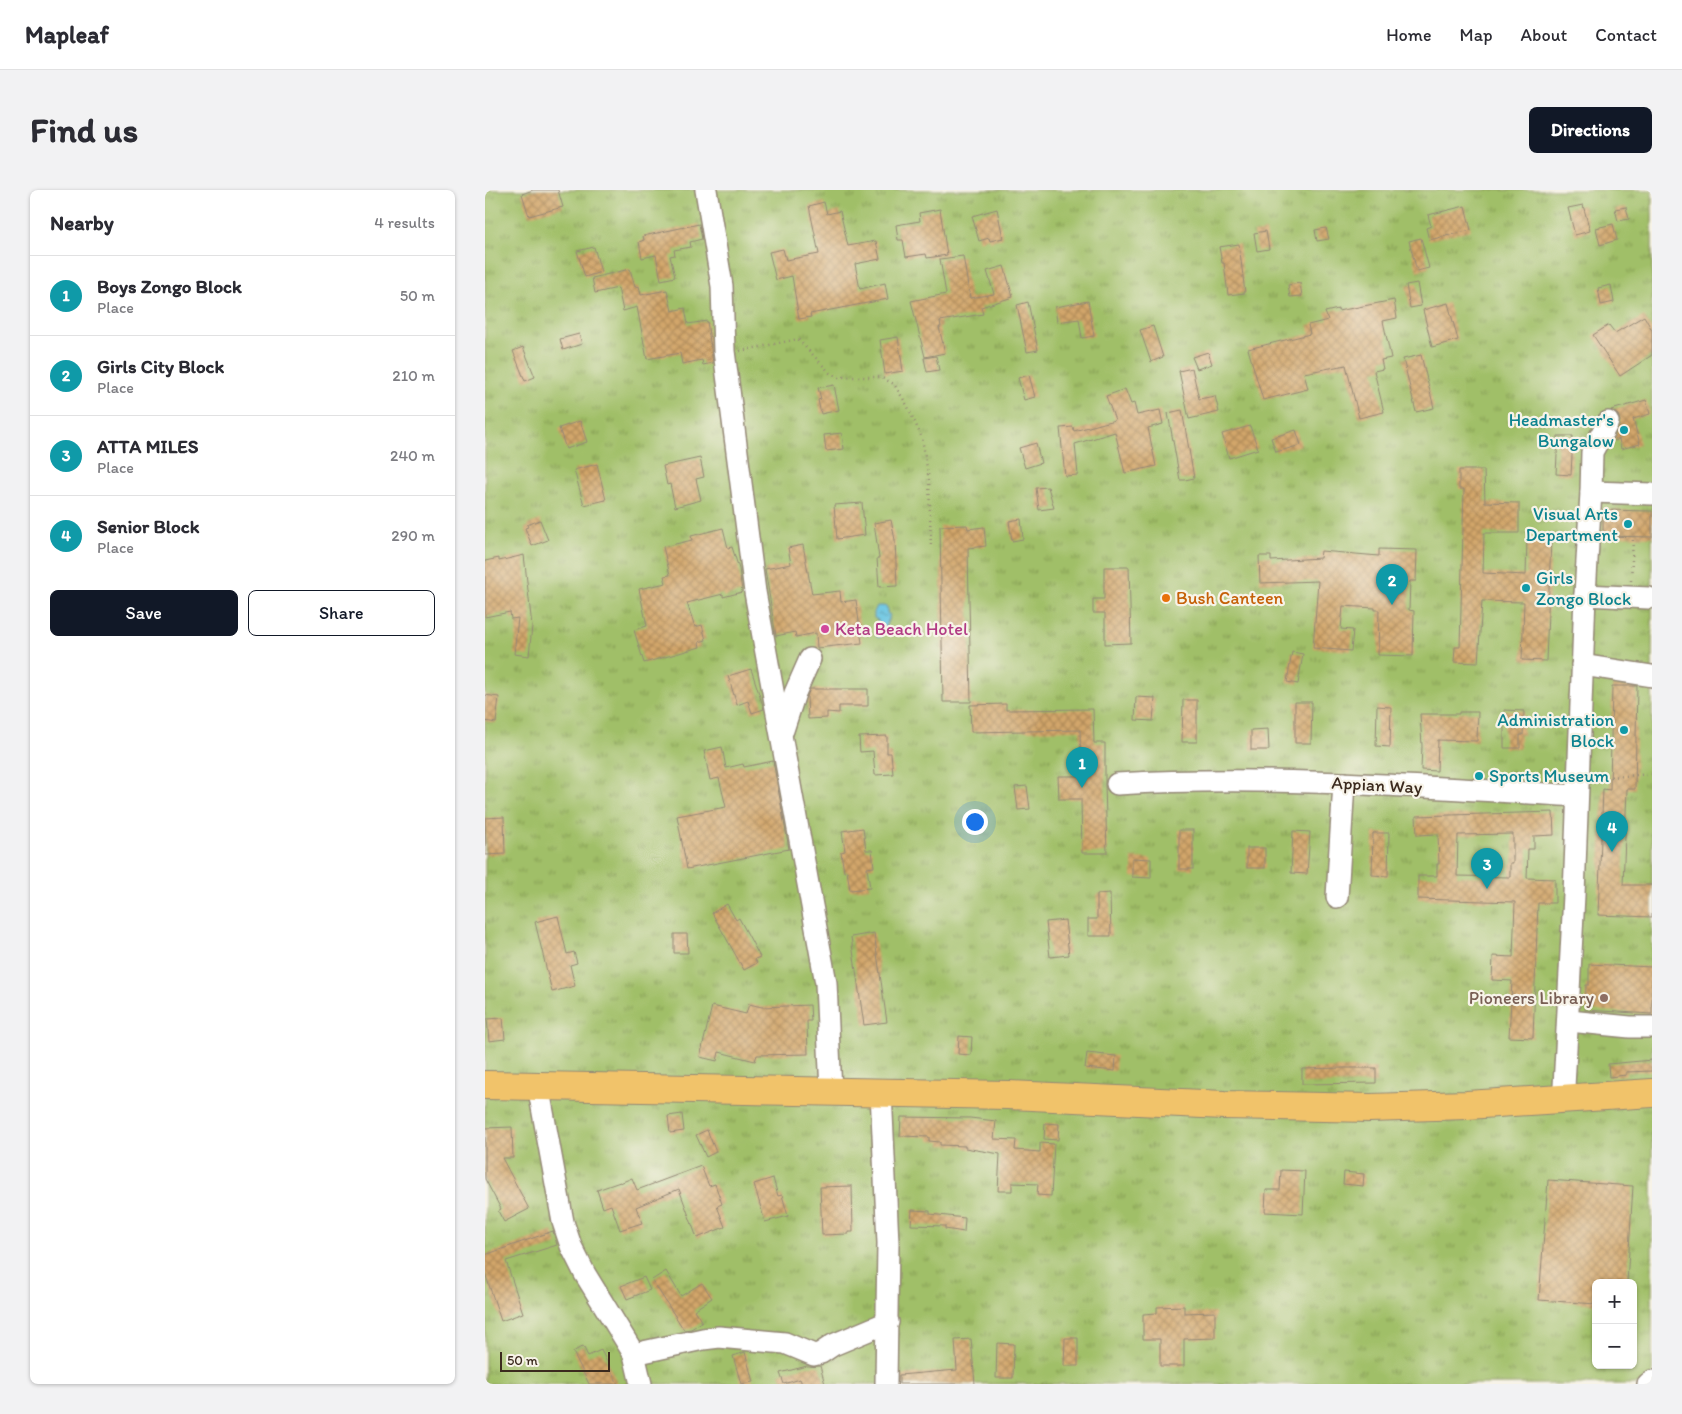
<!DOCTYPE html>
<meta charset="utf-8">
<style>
body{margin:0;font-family:Itim,sans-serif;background:#f2f2f3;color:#2b2b33}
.controls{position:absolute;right:15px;bottom:15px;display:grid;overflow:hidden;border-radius:8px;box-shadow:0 1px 4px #0004}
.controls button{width:45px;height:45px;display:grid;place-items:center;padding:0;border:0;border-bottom:1px solid #e1e1e2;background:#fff;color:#2b2b33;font:25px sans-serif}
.scale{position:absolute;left:15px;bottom:12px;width:110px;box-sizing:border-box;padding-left:5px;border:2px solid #3b2a1e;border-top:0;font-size:14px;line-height:18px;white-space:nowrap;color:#3b2a1e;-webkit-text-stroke:4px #f7f3e8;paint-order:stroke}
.you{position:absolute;left:489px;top:631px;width:18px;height:18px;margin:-12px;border:4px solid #fff;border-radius:50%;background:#1a73e8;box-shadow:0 0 0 8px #1a73e833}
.badge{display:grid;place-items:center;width:32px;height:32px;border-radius:50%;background:#111827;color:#fff;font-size:16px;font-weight:700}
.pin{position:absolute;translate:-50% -41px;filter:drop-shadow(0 1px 2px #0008)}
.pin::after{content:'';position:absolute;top:26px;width:18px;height:15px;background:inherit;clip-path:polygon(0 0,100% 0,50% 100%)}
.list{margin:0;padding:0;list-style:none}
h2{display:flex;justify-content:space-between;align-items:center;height:65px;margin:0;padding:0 20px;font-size:21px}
h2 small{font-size:16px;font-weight:400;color:#7c7c81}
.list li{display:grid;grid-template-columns:32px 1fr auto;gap:15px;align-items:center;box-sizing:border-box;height:80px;padding:0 20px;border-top:1px solid #e1e1e2}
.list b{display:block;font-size:19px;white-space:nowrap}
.list p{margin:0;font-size:16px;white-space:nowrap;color:#7c7c81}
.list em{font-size:16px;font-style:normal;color:#7c7c81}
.actions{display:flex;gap:10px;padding:15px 20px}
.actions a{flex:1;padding:11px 0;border:1px solid #111827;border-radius:8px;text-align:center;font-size:18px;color:#111827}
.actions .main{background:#111827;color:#fff}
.map{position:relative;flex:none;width:1167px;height:1194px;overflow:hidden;border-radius:8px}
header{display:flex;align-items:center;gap:30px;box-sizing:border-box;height:70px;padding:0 25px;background:#fff;border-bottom:1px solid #e1e1e2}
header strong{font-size:24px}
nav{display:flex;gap:28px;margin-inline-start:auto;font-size:18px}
.intro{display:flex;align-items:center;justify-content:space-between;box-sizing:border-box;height:120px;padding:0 30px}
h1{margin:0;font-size:35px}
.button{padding:12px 22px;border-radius:8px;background:#111827;color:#fff;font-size:18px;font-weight:700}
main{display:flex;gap:30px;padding:0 30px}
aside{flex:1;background:#fff;border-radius:8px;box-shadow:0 1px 4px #0004}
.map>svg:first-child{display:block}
</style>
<header>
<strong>Mapleaf</strong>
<nav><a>Home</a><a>Map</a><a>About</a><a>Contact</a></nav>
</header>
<div class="intro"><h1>Find us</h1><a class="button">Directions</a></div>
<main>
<aside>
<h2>Nearby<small>4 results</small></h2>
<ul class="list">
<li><span class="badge" style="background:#0f9aa8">1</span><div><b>Boys Zongo Block</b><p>Place</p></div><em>50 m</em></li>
<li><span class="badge" style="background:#0f9aa8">2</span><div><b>Girls City Block</b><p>Place</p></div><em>210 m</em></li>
<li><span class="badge" style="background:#0f9aa8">3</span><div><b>ATTA MILES</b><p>Place</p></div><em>240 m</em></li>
<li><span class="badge" style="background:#0f9aa8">4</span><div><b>Senior Block</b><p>Place</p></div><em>290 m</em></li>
</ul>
<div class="actions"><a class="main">Save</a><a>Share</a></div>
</aside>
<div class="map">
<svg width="1167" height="1194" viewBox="0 0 1167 1194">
<defs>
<pattern id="park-tufts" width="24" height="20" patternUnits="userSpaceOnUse" patternTransform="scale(1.25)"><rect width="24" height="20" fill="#a0bf67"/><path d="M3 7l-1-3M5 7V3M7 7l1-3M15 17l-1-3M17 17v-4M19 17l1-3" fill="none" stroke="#849b54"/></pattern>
<pattern id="water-ripples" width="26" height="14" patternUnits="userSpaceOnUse" patternTransform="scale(1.25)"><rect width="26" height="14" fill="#64c4e3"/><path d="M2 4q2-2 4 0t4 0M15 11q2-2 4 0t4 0" fill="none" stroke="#549fb7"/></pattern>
<pattern id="building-cross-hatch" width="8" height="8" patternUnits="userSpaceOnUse" patternTransform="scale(1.25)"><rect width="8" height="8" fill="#d2a66a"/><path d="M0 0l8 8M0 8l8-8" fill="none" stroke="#ac8757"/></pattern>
</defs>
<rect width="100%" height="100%" fill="#f7f3e8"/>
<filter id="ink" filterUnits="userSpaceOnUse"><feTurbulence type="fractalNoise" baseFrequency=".02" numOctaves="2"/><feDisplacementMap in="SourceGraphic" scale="10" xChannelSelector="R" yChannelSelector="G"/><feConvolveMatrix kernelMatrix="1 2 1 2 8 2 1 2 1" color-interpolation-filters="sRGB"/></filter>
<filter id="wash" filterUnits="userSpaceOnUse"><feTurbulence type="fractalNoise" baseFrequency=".0096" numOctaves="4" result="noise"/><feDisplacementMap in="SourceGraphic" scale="20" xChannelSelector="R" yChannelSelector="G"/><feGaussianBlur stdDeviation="1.12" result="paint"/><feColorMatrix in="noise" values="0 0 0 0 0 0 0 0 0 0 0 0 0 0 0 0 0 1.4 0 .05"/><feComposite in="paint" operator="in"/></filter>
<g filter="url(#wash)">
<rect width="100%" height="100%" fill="#eee7cd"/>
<path fill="url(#park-tufts)" stroke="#6e7442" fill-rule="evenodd" d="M0 0H1167V1194H0ZM1111 1093H1148V1175H1111Z"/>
<polygon fill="url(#water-ripples)" stroke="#507780" points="392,416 398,416 402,417 402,423 405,425 397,446 393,448 391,445 393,430 389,428 389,422"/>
<g id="blocks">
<g fill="url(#building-cross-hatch)" fill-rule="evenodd">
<polygon points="48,0 73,0 78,17 44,26 37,4"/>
<polygon points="339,12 342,24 355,21 363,56 391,51 395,69 370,74 375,99 400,93 403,109 325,124 326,127 314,129 307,86 291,90 284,62 298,59 301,70 334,64 324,16"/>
<polygon points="1098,15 1105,41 1090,45 1083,18"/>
<polygon points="980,16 986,40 944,50 941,38 946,36 943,25"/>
<polygon points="1141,17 1144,29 1133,31 1130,19"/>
<polygon points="455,19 462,65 442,68 441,64 421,67 418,50 413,50 411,35 435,31 434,23"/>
<polygon points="512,19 518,48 505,51 504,48 494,51 487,26"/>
<polygon points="214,34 217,49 205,52 206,57 189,60 190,65 185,66 190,87 176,90 171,65 157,68 154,52 159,50 158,46"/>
<polygon points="1128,34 1132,50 1115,55 1111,38"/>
<polygon points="841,38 844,49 832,51 830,40"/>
<polygon points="781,41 784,59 772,61 769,43"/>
<polygon points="936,48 944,78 932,81 924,51"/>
<polygon points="754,54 760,103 743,105 739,73 737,73 734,57"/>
<polygon points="109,57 116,82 100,87 92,61"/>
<polygon points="478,66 485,108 509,104 502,81 519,76 528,107 496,117 498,124 455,131 456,137 454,137 460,163 440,167 426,111 461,104 455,69"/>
<polygon points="145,79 150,97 154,96 156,105 182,100 187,121 200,118 203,134 222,131 228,173 218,175 217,170 197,174 195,163 162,169 152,117 138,121 133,98 110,103 107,88"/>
<polygon points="815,93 817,106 805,107 803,95"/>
<polygon points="932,93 936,116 925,118 921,95"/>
<polygon points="1126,95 1129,112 1116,115 1113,98"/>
<polygon points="909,110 912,128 898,131 906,168 896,170 898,179 889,181 899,222 874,228 861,175 819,183 823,199 778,210 763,159 825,144 823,135 843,130 840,122 853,119 853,121"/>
<polygon points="603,111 609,146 597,148 594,129 572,132 570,117"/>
<polygon points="543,112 553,160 542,162 532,115"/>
<polygon points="963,113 973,150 947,157 938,120"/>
<polygon points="1159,126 1167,140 1167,165 1135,186 1108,145 1124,135 1130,143"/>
<polygon points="668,136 678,167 666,172 655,140"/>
<polygon points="94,144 97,154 78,160 75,149"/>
<polygon points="413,147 418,181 400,184 395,150"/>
<polygon points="38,157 50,187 40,191 28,161"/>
<polygon points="723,162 727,174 712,179 707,167"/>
<polygon points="936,165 949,218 931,222 918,169"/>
<polygon points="451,166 454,180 442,182 439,168"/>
<polygon points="707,178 714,209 730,206 734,222 704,229 694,181"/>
<polygon points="544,185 550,207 539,210 533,188"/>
<polygon points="349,195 354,220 336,224 333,210 336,209 333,198"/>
<polygon points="640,199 646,214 649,213 652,225 675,220 678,234 663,238 671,276 640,283 630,242 590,254 593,285 580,286 575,238 588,237 589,241 630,230 621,206"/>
<polygon points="1161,210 1165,224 1148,229 1155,254 1136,259 1134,249 1130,251 1129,247 1135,231 1133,225 1126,220"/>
<polygon points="697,220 709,288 700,290 695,290 683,223"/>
<polygon points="95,231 102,252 81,259 74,238"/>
<polygon points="765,236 773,259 744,268 737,244"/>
<polygon points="811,240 816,255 791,262 786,248"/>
<polygon points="357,243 359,259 341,261 339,245"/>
<polygon points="1073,246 1088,246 1086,285 1071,284"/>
<polygon points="551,253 556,273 540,278 534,258"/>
<polygon points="215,268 219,287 211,289 216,310 190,317 185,294 182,295 178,276"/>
<polygon points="112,274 121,310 99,315 89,280"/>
<polygon points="974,280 999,280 1000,312 1034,313 1034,343 999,343 998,383 1041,385 1042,349 1066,350 1061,471 1037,470 1039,412 997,411 993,473 969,472 970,457 975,457 979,299 974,299"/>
<polygon points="563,297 569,318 554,320 551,298"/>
<polygon points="377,313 380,345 352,349 349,315"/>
<polygon points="1118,320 1167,321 1167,347 1118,346"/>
<polygon points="536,329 538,349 527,351 524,331"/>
<polygon points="55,330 63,350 47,356 40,338 43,337 42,335"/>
<polygon points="406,330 410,350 412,396 394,397 392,368 394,368 389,333"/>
<polygon points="482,335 483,339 499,337 501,356 483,358 486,512 458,512 455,336"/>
<polygon points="238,338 243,358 247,357 254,379 257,402 238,407 238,404 202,413 210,437 217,435 221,450 214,452 215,457 159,473 149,440 162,436 154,399 181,393 179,386 185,385 178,357 207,350 206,346"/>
<polygon points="318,355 327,404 355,401 356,412 371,410 377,453 332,458 331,443 311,447 310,442 291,446 280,379 306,374 303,358"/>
<polygon points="894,359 932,360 931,391 925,391 924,420 929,421 928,466 893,465 894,420 890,420 890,418 858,416 856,439 868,440 866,461 828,458 833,391 775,393 774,366 786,366 786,371 835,368 836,361 894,366"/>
<polygon points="39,365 47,436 44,466 29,464 33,428 26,429 25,422 0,427 0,371 14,368 14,371"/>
<polygon points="619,377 644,377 646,453 620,454 620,423 608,423 608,409 619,409"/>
<polygon points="807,462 818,464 813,494 802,492"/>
<polygon points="266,479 279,519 267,523 263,511 252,515 243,486"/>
<polygon points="1127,496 1152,496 1150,599 1142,599 1138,695 1167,695 1167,727 1113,725 1118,599 1125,600"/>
<polygon points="325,499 383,499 383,516 354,516 354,523 342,522 342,528 323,529 322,506"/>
<polygon points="0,505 14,507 11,533 0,531"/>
<polygon points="651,507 670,508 668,531 650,530"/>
<polygon points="698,510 712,510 712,552 697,552"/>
<polygon points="810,512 827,512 826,553 810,553"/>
<polygon points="521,514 521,520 608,519 609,553 620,553 620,594 622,663 597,663 596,609 574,609 573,586 596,586 595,540 486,542 485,515"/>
<polygon points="892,516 906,517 905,557 891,556"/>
<polygon points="1019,520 1039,521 1038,545 1035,545 1035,558 1019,558"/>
<polygon points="974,522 993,522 992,551 953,550 952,581 936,580 937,556 935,524 974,524"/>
<polygon points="783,539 784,560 766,560 766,540"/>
<polygon points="402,546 402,563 406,563 408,584 390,585 388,561 375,562 374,547"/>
<polygon points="237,557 241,578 258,574 259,577 288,571 304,659 202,679 192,626 241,617 234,588 225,590 219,561"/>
<polygon points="542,596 545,619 533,620 530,597"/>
<path d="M1068 622 1069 645 1049 646V659H1043L1042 688 1070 689V713H1053L1048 848 1024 847 1027 791 1007 790 1008 766 1028 767 1030 712 933 709V686H952V674H954L953 644 932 645 931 626ZM1028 644V673H1025V687L972 686 973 645Z"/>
<polygon points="19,627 20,664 1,665 0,628"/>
<polygon points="378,638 381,660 387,660 389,677 382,678 385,698 365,700 362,681 359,682 356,662 360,661 357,641"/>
<rect x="694" y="640" width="14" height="39"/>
<polygon points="808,641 825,642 822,684 806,683"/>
<polygon points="888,643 904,643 903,686 887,685"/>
<rect x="762" y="658" width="18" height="20"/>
<polygon points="647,668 666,669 666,688 647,687"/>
<polygon points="625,703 626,746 603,746 603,729 612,729 612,704"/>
<polygon points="242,714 251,730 254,728 275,767 270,769 272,773 259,780 227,723"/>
<polygon points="73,726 82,764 89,762 92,773 85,775 90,796 67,802 50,732"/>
<polygon points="580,730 584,765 565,767 561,732"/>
<polygon points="389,743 402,832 379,835 366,747"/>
<polygon points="189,744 202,744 203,763 189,763"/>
<polygon points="1104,774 1167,777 1167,824 1100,820 1101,795 1104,795"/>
<polygon points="264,814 277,817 325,815 326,831 322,831 323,864 272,865 270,871 234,862 232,871 215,867 227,816 261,824"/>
<polygon points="18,828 20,849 4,851 2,829"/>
<polygon points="474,846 487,847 486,865 473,864"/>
<polygon points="602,863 631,866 630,881 600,878"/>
<polygon points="1167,870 1167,881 1141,882 1141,885 1124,887 1123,874"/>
<polygon points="858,878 891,878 891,893 817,894 817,879"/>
<polygon points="197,924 199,941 185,943 183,926"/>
<polygon points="416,927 485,928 511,931 509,949 531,950 530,960 555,962 555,953 569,954 566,1006 552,1005 553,994 527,993 527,1001 513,1001 515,964 480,958 480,956 455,955 455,952 444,951 444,947 415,946"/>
<polygon points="560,933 574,934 573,950 559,949"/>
<polygon points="27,937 28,968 17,968 44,1019 19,1032 13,1021 16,1019 0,989 0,938"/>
<polygon points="222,940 231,962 221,967 211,945"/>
<polygon points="216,976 224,996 230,994 237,1014 232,1016 240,1037 212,1048 194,999 151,1017 157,1033 135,1040 126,1015 118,1018 112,1000 135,992 135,993 147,988 152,1000"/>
<polygon points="796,980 820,981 818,1024 780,1022 781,1000 795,1000"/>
<polygon points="859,982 879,984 878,996 858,994"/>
<polygon points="288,988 293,1006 297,1005 303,1026 280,1032 269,994"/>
<polygon points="1063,990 1148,996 1142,1093 1111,1093 1111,1114 1054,1110"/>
<polygon points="367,996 368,1042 363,1042 363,1044 337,1045 335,997"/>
<polygon points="427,1020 445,1021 445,1024 480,1028 479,1042 460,1039 460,1036 426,1035"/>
<polygon points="68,1041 72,1055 21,1071 38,1123 16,1131 0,1083 0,1065"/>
<polygon points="181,1081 196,1106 217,1093 227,1108 209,1120 217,1132 206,1139 199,1140 167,1090"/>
<polygon points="159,1087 165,1100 142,1109 136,1096"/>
<polygon points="699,1116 699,1123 730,1122 730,1148 699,1149 699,1176 675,1176 675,1149 658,1149 658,1124 672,1123 672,1117"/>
<polygon points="580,1148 593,1148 593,1176 579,1176"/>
<polygon points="486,1149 490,1194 414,1194 414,1185 472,1180 470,1150"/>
<polygon points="512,1153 529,1154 528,1188 511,1188"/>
<polygon points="98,1156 103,1166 116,1160 133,1194 104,1194 88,1162"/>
<polygon points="260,1162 268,1192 256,1194 248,1166"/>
<polygon points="322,1176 335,1176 340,1194 317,1194 315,1189 299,1194 295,1183"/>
</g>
</g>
</g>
<g filter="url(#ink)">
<use href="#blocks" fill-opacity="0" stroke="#948876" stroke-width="1"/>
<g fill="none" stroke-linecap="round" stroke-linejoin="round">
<g stroke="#948876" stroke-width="24">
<g id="minor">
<polyline points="221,0 237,96 239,161 270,402 341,793 346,902"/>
<polyline points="1106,302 1167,304"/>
<polyline points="1100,405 1164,408"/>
<polyline points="1097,475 1167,486"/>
<polyline points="298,540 310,503 325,469"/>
<path d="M632 594C785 585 939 597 1092 606"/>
<polyline points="852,707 859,593"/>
<polyline points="1084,831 1145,837 1167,837"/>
<polyline points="53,895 78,1032 86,1056 100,1084 149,1164 156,1194"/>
<polyline points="396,902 403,1053 401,1194"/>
<polyline points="1081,909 1079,897 1089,705 1100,405 1106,302 1107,262 1123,232"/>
<polyline points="149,1164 218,1149 234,1147 300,1153 329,1165 336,1163 348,1155 403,1132"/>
<polyline points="1163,1194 1167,1191"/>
</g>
</g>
<g stroke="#948876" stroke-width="30">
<polyline id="major" points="0,895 523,905 739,915 885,918 982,915 1167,903"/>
</g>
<g stroke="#948876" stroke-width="2.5" stroke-dasharray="1 4" stroke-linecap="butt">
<polyline points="255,161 313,149 345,183 354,187 395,187 409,194 422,215 437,248 444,290 446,358"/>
<polyline points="1146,391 1148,349"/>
<polyline points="1111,588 1167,584"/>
</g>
<use href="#minor" stroke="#fff" stroke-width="21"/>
<use href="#major" stroke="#f1c36a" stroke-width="28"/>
</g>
</g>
<g fill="#0f9aa8" stroke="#f7f3e8" stroke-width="2">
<circle cx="1139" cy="240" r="5"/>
<circle cx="1143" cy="334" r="5"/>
<circle cx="1041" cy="398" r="5"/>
<circle cx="1139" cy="540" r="5"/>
<circle cx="994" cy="586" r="5"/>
</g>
<circle fill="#e8710a" stroke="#f7f3e8" stroke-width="2" cx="681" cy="408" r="5"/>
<circle fill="#d1479c" stroke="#f7f3e8" stroke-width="2" cx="340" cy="439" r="5"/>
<circle fill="#8d6e63" stroke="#f7f3e8" stroke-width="2" cx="1119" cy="808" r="5"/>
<g text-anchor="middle" stroke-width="4.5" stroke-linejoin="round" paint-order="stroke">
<g font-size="18" fill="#0d838f" stroke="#f7f3e8" text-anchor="end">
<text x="1129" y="236">Headmaster's<tspan x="1129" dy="21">Bungalow</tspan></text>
<text x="1133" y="330">Visual Arts<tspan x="1133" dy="21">Department</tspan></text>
<text x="1051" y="394" text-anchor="start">Girls<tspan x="1051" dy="21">Zongo Block</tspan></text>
<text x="1129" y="536">Administration<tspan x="1129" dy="21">Block</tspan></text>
<text x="1004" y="592" text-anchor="start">Sports Museum</text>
</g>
<g font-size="18" fill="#c56008" stroke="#f7f3e8" text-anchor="start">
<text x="691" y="414">Bush Canteen</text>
</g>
<g font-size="18" fill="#b23c85" stroke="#f7f3e8" text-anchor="start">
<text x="350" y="445">Keta Beach Hotel</text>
</g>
<g font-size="18" fill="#3b2a1e" stroke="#f7f3e8">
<text transform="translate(892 595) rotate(3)" y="6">Appian Way</text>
</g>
<g font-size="18" fill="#785e54" stroke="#f7f3e8" text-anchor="end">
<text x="1109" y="814">Pioneers Library</text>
</g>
</g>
</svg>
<div class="controls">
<button>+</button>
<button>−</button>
</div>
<div class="scale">50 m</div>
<div class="you"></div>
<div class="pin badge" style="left:597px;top:598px;background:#0f9aa8">1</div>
<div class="pin badge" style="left:907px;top:415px;background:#0f9aa8">2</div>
<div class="pin badge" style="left:1002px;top:699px;background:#0f9aa8">3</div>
<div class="pin badge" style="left:1127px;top:662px;background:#0f9aa8">4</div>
</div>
</main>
